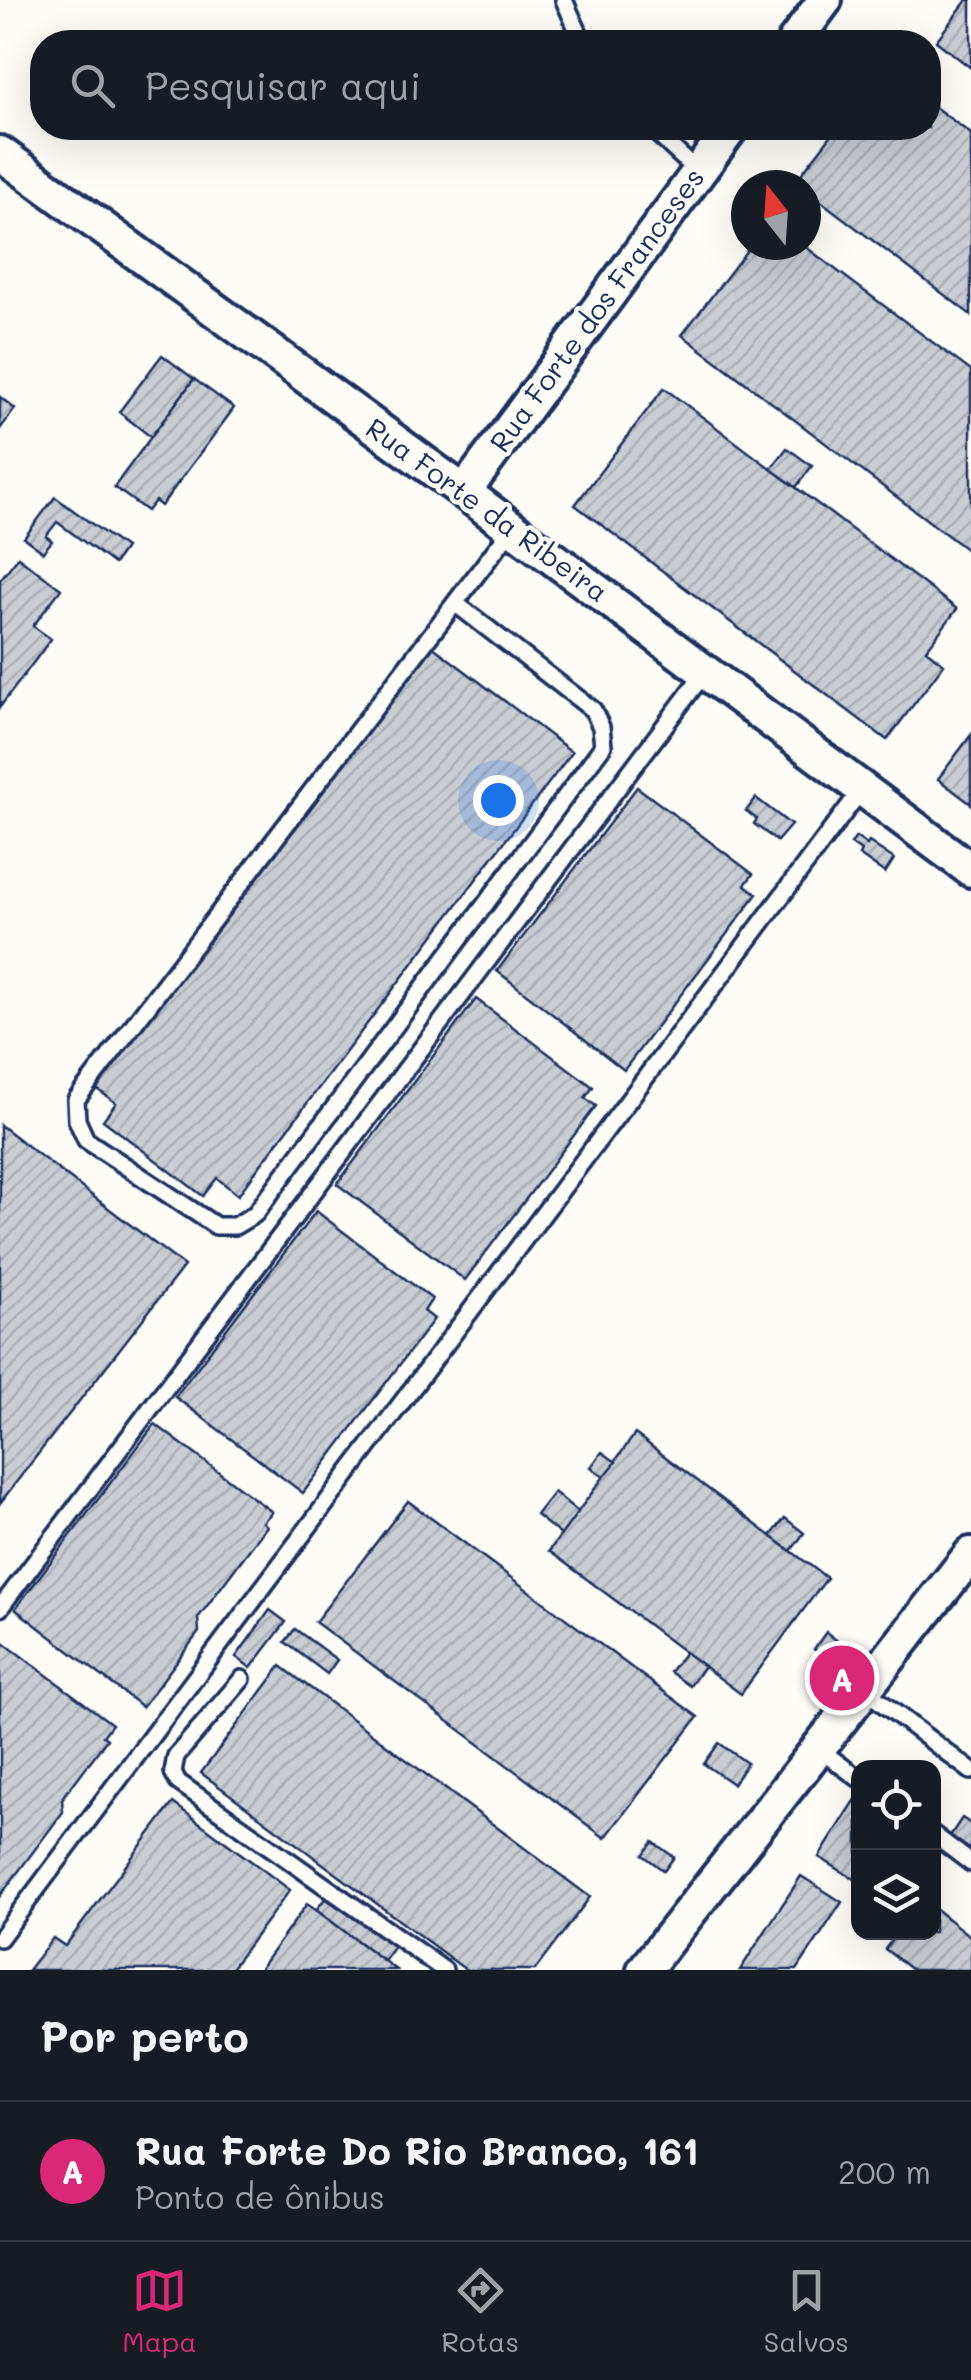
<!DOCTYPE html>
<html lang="pt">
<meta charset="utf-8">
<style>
body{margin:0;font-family:Mali,sans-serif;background:#242831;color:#f1f3f6}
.controls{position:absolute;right:30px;bottom:30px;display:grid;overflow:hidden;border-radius:20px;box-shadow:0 10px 40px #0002}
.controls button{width:90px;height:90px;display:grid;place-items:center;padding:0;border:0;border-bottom:2px solid #363941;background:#171b24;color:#f1f3f6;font:50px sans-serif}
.compass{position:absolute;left:731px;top:170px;width:90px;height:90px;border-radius:50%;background:#171b24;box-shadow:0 10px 40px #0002;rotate:343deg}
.you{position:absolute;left:498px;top:800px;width:35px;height:35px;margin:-25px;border:8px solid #fff;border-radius:50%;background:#1a73e8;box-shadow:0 0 0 15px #1a73e833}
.badge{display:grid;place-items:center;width:65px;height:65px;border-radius:50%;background:#db2777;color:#fff;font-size:32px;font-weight:700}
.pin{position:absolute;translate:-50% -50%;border:5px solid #fff;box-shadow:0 2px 10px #0006}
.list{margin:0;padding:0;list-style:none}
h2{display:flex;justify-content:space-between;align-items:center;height:130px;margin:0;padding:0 40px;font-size:42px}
h2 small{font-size:32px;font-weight:400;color:#9ea1a6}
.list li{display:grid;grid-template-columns:65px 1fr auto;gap:30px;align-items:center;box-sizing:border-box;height:140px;padding:0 40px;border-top:2px solid #363941}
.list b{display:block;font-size:38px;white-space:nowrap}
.list p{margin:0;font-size:32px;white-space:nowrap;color:#9ea1a6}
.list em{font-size:32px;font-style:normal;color:#9ea1a6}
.icon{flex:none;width:55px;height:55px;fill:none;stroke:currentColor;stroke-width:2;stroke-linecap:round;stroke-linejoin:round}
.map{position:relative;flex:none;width:971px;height:1970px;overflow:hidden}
.search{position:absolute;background:#171b24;box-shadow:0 10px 40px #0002;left:30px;right:30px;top:30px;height:110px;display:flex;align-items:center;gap:25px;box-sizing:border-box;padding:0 35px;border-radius:40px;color:#9ea1a6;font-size:38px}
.sheet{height:270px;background:#171b24}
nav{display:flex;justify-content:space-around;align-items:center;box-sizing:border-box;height:140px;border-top:2px solid #363941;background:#171b24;font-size:28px;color:#9ea1a6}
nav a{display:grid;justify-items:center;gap:5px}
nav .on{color:#db2777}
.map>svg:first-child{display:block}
</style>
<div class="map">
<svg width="971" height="1970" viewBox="0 0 971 1970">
<defs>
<pattern id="building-hatch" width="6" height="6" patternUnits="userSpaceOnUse" patternTransform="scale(2.5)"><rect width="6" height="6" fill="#c9ccd3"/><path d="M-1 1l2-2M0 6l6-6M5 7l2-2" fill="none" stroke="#acb0b8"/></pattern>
</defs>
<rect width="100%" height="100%" fill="#fdfcf7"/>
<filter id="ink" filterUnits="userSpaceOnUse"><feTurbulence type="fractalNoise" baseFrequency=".01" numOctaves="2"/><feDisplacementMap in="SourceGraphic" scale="20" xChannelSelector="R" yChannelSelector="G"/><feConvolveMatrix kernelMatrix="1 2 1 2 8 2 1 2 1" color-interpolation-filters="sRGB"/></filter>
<g filter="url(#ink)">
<g fill="url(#building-hatch)" stroke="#1b2f5e" stroke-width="2.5">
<polygon points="967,0 971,0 971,68 936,41"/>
<polygon points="928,102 971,134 971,315 806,190 806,185 799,185 795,182 837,128 928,128"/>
<polygon points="751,245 803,245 971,371 971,553 682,335"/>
<polygon points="162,355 194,379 151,437 119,412"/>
<polygon points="194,379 234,408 161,506 155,501 147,511 114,487"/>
<polygon points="664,388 957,609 926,650 944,664 887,740 575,505"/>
<polygon points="0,397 15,409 0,429"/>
<polygon points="787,448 812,466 796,487 771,469"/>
<polygon points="55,497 125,548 114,564 57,522 46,536 52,541 43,552 24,538"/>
<polygon points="18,557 61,589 33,626 51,639 0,707 0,580"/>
<polygon points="428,643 572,752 238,1195 217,1178 203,1196 103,1120 116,1103 94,1087"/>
<polygon points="971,735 971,804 938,779"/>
<polygon points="637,787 753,874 745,885 757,894 624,1070 497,971"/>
<polygon points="756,798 791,825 777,841 754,824 757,819 746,811"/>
<polygon points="856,837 867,845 869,842 894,859 885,873 859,855 861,851 851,844"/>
<polygon points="476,999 593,1087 585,1098 596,1106 465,1280 337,1184"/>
<polygon points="0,1125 184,1266 0,1503"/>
<polygon points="316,1211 432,1299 424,1311 434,1319 303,1493 175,1397"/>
<polygon points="155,1424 272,1512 263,1522 267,1526 198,1618 199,1632 142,1707 15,1609"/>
<polygon points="635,1434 827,1578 741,1694 549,1551"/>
<polygon points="602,1452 616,1462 604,1477 591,1467"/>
<polygon points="554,1492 578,1512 561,1535 536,1515"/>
<polygon points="408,1501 698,1717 605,1838 315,1622"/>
<polygon points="785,1518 804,1533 791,1551 771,1536"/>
<polygon points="270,1610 286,1622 251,1668 236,1657"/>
<polygon points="295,1629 337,1660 327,1674 285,1642"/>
<polygon points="826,1632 840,1643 820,1670 813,1666 821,1655 814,1649"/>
<polygon points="0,1640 112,1724 103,1736 107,1739 62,1799 63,1812 0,1896"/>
<polygon points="685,1652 704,1666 690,1686 670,1672"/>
<polygon points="281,1666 590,1897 535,1970 466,1970 201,1773"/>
<polygon points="719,1743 747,1763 733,1784 704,1764"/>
<polygon points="858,1796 858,1872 854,1879 819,1857"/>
<polygon points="173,1803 290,1890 230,1970 28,1970 53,1938 65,1946"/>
<polygon points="962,1818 971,1824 971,1850 950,1836"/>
<polygon points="653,1842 674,1857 664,1871 643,1855"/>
<polygon points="801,1876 842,1902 797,1970 740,1970"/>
<polygon points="327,1896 394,1946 384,1961 316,1910"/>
<polygon points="307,1904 316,1910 396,1970 259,1970"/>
<polygon points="934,1908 971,1937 971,1970 912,1970 885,1949 898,1932 934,1932"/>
</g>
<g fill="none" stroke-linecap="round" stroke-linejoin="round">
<g stroke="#1b2f5e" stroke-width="22">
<g id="service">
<polyline points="564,0 583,42"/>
<polyline points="651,128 698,172"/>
<polyline points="455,603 593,710 601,727 603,746 255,1214 235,1226 216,1226 86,1140 77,1120 76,1100 455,603 512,528"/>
<polyline points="0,1608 705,672"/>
<polyline points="242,1679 176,1756 173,1772 178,1782 444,1970"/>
<polyline points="865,1690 971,1771"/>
<polyline points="819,1749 858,1778"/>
<polyline points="934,1835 971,1863"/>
<polyline points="0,1938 862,789"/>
</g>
</g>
<g stroke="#1b2f5e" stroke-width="40">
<g id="minor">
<polyline points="794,42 825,0"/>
<polyline points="0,153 464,492 971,870"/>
<polyline points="464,492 731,128"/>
<polyline points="644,1970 971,1554"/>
</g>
</g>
<use href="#service" stroke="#fdfcf7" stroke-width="15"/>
<use href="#minor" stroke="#fdfcf7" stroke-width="32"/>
</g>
</g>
<g text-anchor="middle" stroke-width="9" stroke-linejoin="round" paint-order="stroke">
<g font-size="28" fill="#1b2f5e" stroke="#fdfcf7">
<text transform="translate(597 310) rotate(-54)" y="10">Rua Forte dos Franceses</text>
<text transform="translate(487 510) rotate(36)" y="10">Rua Forte da Ribeira</text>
</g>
</g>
</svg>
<div class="controls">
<button><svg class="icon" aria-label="locate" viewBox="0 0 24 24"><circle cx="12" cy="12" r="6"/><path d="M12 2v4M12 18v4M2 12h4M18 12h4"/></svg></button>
<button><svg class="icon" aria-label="layers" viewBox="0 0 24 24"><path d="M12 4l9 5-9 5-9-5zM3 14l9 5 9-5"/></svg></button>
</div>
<svg class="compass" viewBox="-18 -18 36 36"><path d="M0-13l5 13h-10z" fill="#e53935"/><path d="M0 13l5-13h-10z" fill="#9ea1a6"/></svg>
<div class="you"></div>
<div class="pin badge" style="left:842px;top:1678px">A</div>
<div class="search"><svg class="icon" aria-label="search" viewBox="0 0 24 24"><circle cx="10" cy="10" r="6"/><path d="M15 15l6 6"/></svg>Pesquisar aqui</div>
</div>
<section class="sheet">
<h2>Por perto<small></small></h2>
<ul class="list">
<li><span class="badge">A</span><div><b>Rua Forte Do Rio Branco, 161</b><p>Ponto de ônibus</p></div><em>200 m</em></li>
</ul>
</section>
<nav>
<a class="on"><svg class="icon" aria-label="map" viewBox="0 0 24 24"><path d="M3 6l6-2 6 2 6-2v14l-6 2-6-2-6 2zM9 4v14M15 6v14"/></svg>Mapa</a>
<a><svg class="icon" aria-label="directions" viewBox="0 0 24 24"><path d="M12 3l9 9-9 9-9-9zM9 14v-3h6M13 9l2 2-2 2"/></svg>Rotas</a>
<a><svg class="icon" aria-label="saved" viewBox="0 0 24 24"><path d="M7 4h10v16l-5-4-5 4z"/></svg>Salvos</a>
</nav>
